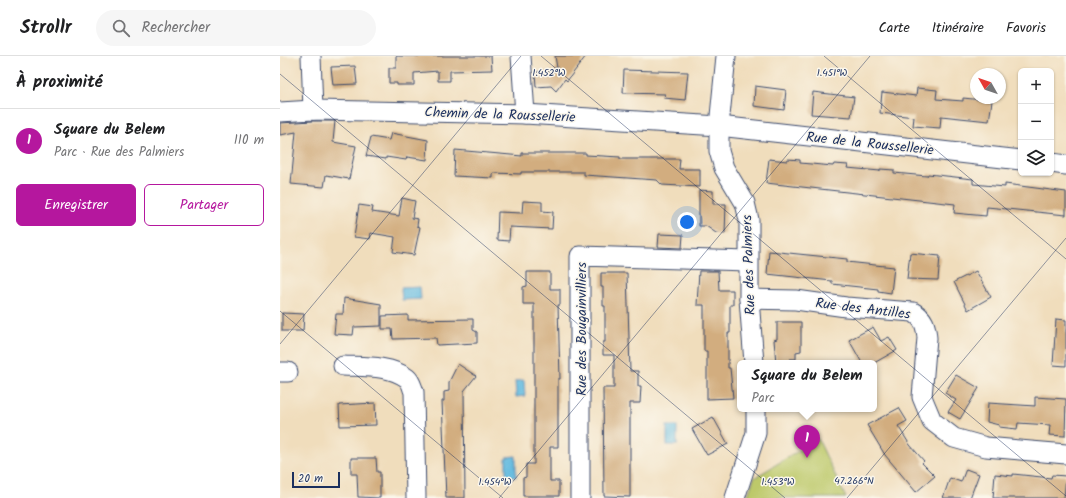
<!DOCTYPE html>
<html lang="fr">
<meta charset="utf-8">
<style>
body{margin:0;font-family:Kalam,sans-serif;background:#f6f6f6;color:#202124}
.controls{position:absolute;right:12px;top:12px;display:grid;overflow:hidden;border-radius:6px;box-shadow:0 1px 3px #0004}
.controls button{width:36px;height:36px;display:grid;place-items:center;padding:0;border:0;border-bottom:1px solid #e0e0e0;background:#fff;color:#202124;font:20px sans-serif}
.compass{position:absolute;left:690px;top:12px;width:36px;height:36px;border-radius:50%;background:#fff;box-shadow:0 1px 3px #0004;rotate:310deg}
.scale{position:absolute;left:12px;bottom:10px;width:48px;box-sizing:border-box;padding-left:4px;border:2px solid #1b2f5e;border-top:0;font-size:11px;line-height:14px;white-space:nowrap;color:#1b2f5e;-webkit-text-stroke:3px #fbf7ec;paint-order:stroke}
.you{position:absolute;left:407px;top:166px;width:14px;height:14px;margin:-10px;border:3px solid #fff;border-radius:50%;background:#1a73e8;box-shadow:0 0 0 6px #1a73e833}
.badge{display:grid;place-items:center;width:26px;height:26px;border-radius:50%;background:#b5179e;color:#fff;font-size:13px;font-weight:700}
.pin{position:absolute;translate:-50% -33px;filter:drop-shadow(0 1px 2px #0008)}
.pin::after{content:'';position:absolute;top:21px;width:14px;height:12px;background:inherit;clip-path:polygon(0 0,100% 0,50% 100%)}
.popup{position:absolute;left:457px;top:304px;width:140px;height:52px;box-sizing:border-box;display:grid;place-content:center;border-radius:6px;background:#fff;filter:drop-shadow(0 1px 3px #0005);font-size:13px;white-space:nowrap;color:#757577}
.popup b{font-size:15px;color:#202124}
.popup::after{content:'';position:absolute;left:50%;top:100%;margin-left:-8px;border:8px solid transparent;border-top-color:#fff}
.list{margin:0;padding:0;list-style:none}
h2{display:flex;justify-content:space-between;align-items:center;height:52px;margin:0;padding:0 16px;font-size:17px}
h2 small{font-size:13px;font-weight:400;color:#757577}
.list li{display:grid;grid-template-columns:26px 1fr auto;gap:12px;align-items:center;box-sizing:border-box;height:64px;padding:0 16px;border-top:1px solid #e0e0e0}
.list b{display:block;font-size:15px;white-space:nowrap}
.list p{margin:0;font-size:13px;white-space:nowrap;color:#757577}
.list em{font-size:13px;font-style:normal;color:#757577}
.actions{display:flex;gap:8px;padding:12px 16px}
.actions a{flex:1;padding:9px 0;border:1px solid #b5179e;border-radius:6px;text-align:center;font-size:14px;color:#b5179e}
.actions .main{background:#b5179e;color:#fff}
.icon{flex:none;width:22px;height:22px;fill:none;stroke:currentColor;stroke-width:2;stroke-linecap:round;stroke-linejoin:round}
.map{position:relative;flex:none;width:786px;height:442px;overflow:hidden}
header{display:flex;align-items:center;gap:24px;box-sizing:border-box;height:56px;padding:0 20px;background:#fff;border-bottom:1px solid #e0e0e0}
header strong{font-size:19px}
nav{display:flex;gap:22px;margin-inline-start:auto;font-size:14px}
.search{width:280px;height:36px;background:#f6f6f6;display:flex;align-items:center;gap:10px;box-sizing:border-box;padding:0 14px;border-radius:22px;color:#757577;font-size:15px}
main{display:flex}
aside{flex:1;background:#fff}
.map>svg:first-child{display:block}
</style>
<header>
<strong>Strollr</strong>
<div class="search"><svg class="icon" aria-label="search" viewBox="0 0 24 24"><circle cx="10" cy="10" r="6"/><path d="M15 15l6 6"/></svg>Rechercher</div>
<nav><a>Carte</a><a>Itinéraire</a><a>Favoris</a></nav>
</header>
<main>
<aside>
<h2>À proximité<small></small></h2>
<ul class="list">
<li><span class="badge">1</span><div><b>Square du Belem</b><p>Parc · Rue des Palmiers</p></div><em>110 m</em></li>
</ul>
<div class="actions"><a class="main">Enregistrer</a><a>Partager</a></div>
</aside>
<div class="map">
<svg width="786" height="442" viewBox="0 0 786 442">
<rect width="100%" height="100%" fill="#fbf7ec"/>
<filter id="ink" filterUnits="userSpaceOnUse"><feTurbulence type="fractalNoise" baseFrequency=".025" numOctaves="2"/><feDisplacementMap in="SourceGraphic" scale="8" xChannelSelector="R" yChannelSelector="G"/><feConvolveMatrix kernelMatrix="1 2 1 2 8 2 1 2 1" color-interpolation-filters="sRGB"/></filter>
<filter id="wash" filterUnits="userSpaceOnUse"><feTurbulence type="fractalNoise" baseFrequency=".012" numOctaves="4" result="noise"/><feDisplacementMap in="SourceGraphic" scale="16" xChannelSelector="R" yChannelSelector="G"/><feGaussianBlur stdDeviation="0.9" result="paint"/><feColorMatrix in="noise" values="0 0 0 0 0 0 0 0 0 0 0 0 0 0 0 0 0 1.4 0 .05"/><feComposite in="paint" operator="in"/></filter>
<g filter="url(#wash)">
<rect width="100%" height="100%" fill="#f0ddbc"/>
<polygon fill="#bdc96b" stroke="#6c7c64" points="538,383 566,442 467,442 474,422"/>
<g fill="#62badf" stroke="#3e749e">
<polygon points="140,231 141,243 122,244 121,232"/>
<polygon points="244,324 245,340 236,341 235,325"/>
<rect x="387" y="370" width="10" height="19"/>
<polygon points="236,400 236,421 226,421 226,401"/>
</g>
<g id="blocks">
<g fill="#d2ad7f">
<polygon points="116,0 211,0 212,14 170,15 170,25 158,25 158,15 134,17 134,29 117,29 117,27 109,27 109,12 116,12"/>
<polygon points="275,0 306,0 287,25 285,23 276,35 271,30 256,31 255,16 275,15 275,12 277,12"/>
<polygon points="75,10 77,28 53,29 51,11"/>
<polygon points="344,14 408,16 405,44 384,42 385,38 343,37"/>
<polygon points="475,30 506,34 504,54 474,50"/>
<polygon points="637,32 657,34 656,43 683,45 683,42 712,45 709,65 661,60 660,72 633,70 634,61 600,57 602,36 636,40"/>
<polygon points="533,36 574,41 571,61 531,58"/>
<polygon points="33,65 55,65 53,86 76,90 69,123 46,119 44,131 11,128 16,76 0,79 0,67"/>
<polygon points="111,77 148,84 147,104 127,101 126,104 106,101 106,103 86,100 91,81 109,84"/>
<polygon points="175,94 242,100 242,97 306,97 306,99 340,101 340,103 400,103 399,113 420,113 420,131 382,129 377,124 304,119 304,116 241,116 241,118 213,117 213,122 174,120"/>
<polygon points="489,103 507,105 508,103 520,104 520,107 553,110 554,108 568,109 567,112 600,115 600,113 614,114 614,117 647,120 648,118 693,123 693,128 725,131 725,128 786,136 786,159 707,151 706,160 674,157 675,148 486,127"/>
<polygon points="419,134 433,135 433,148 446,148 445,178 436,177 426,170 419,170"/>
<polygon points="122,142 135,145 132,162 138,163 137,170 140,171 134,199 113,196 115,181 91,177 90,183 74,181 79,149 93,151 92,156 119,160"/>
<polygon points="243,145 262,146 262,155 273,156 272,173 230,171 229,185 217,184 218,156 242,157"/>
<polygon points="379,178 403,179 402,192 378,191"/>
<polygon points="489,195 567,203 567,206 614,211 611,237 598,235 598,233 552,228 552,225 487,218"/>
<polygon points="630,197 660,200 658,224 627,223"/>
<polygon points="419,215 438,215 439,234 453,234 453,249 450,249 450,277 448,277 448,312 450,312 453,342 427,343 427,295 424,295 424,249 417,249"/>
<polygon points="696,215 711,241 688,254 674,226"/>
<polygon points="247,216 270,216 270,233 280,233 280,249 278,249 280,323 278,323 278,391 270,391 270,425 279,425 279,440 243,440 243,422 246,421 246,408 254,408 254,248 243,248 243,231 247,230"/>
<polygon points="321,217 347,217 350,315 358,315 358,330 361,330 360,347 350,347 350,441 324,440 323,332 334,332 334,299 323,299 323,286 325,286 325,250 323,250 323,231 321,231"/>
<polygon points="64,242 101,248 101,270 74,271 73,279 54,278 56,258 63,258"/>
<polygon points="2,257 24,258 23,275 2,275"/>
<polygon points="128,259 128,264 193,263 193,274 197,276 197,287 157,289 156,282 113,283 112,273 102,273 102,260"/>
<polygon points="776,263 786,264 786,310 773,309"/>
<polygon points="497,266 521,266 521,295 516,296 516,303 510,303 510,307 496,307 494,284 497,283"/>
<polygon points="593,271 601,285 609,281 617,294 594,307 582,307 569,284"/>
<polygon points="178,308 196,320 184,335 185,442 166,442 162,345 164,345 164,336 169,335 169,326"/>
<polygon points="676,319 699,332 680,363 668,356 676,344 665,337"/>
<polygon points="755,341 786,343 785,380 769,379 770,369 738,367 737,373 719,371 719,369 707,366 708,347 755,350"/>
<polygon points="95,347 96,369 60,370 59,349"/>
<polygon points="619,352 627,365 618,370 630,389 644,405 642,407 655,420 636,436 605,399 587,369"/>
<polygon points="433,361 448,388 427,399 412,373"/>
<polygon points="71,402 96,402 97,416 100,416 100,442 78,441 77,418 71,418"/>
<polygon points="686,413 699,418 690,442 663,442 670,422 681,426"/>
<polygon points="715,418 733,420 733,418 771,422 772,419 786,420 784,442 713,442"/>
</g>
</g>
</g>
<g filter="url(#ink)">
<use href="#blocks" fill-opacity="0" stroke="#3b496c" stroke-width="1"/>
<g fill="none" stroke-linecap="round" stroke-linejoin="round">
<g stroke="#3b496c" stroke-width="21">
<g id="street">
<polyline points="31,0 33,54"/>
<polyline points="241,0 245,58"/>
<polyline points="446,0 439,70 439,95 444,112 465,147 469,164 469,243 474,307"/>
<polyline points="0,56 33,54 245,58 439,70 741,104"/>
<polyline points="771,107 786,109"/>
<path d="M469 243 516 244 566 251 633 256C644 262 646 270 647 282L642 341 652 365 674 382 706 391 786 398"/>
<path d="M63 310C84 311 110 309 127 322 131 325 132 331 134 336L136 442"/>
<polyline points="0,316 8,316"/>
<polyline points="300,442 300,200 468,205"/>
<polyline points="455,442 476,377 476,353"/>
</g>
</g>
<use href="#street" stroke="#fff" stroke-width="19"/>
</g>
</g>
<path fill="none" stroke="#1b2f5e" stroke-width="1" stroke-opacity="0.45" d="M261 0 786 440M544 0 786 203M0 18 505 442M0 255 223 442M0 288 241 0M219 442 590 0M567 442 786 182"/>
<g text-anchor="middle" stroke-width="3" stroke-linejoin="round" paint-order="stroke">
<g font-size="14" fill="#1b2f5e" stroke="#fbf7ec">
<text transform="translate(220 58) rotate(2)" y="5">Chemin de la Roussellerie</text>
<text transform="translate(590 87) rotate(6)" y="5">Rue de la Roussellerie</text>
<text transform="translate(468 209) rotate(-92)" y="5">Rue des Palmiers</text>
<text transform="translate(583 252) rotate(7)" y="5">Rue des Antilles</text>
<text transform="translate(301 273) rotate(-90)" y="5">Rue des Bougainvilliers</text>
</g>
</g>
<g font-size="10" text-anchor="middle" fill="#1b2f5e" stroke="#fbf7ec" stroke-width="3" stroke-linejoin="round" paint-order="stroke">
<text x="269" y="20">1.452°W</text>
<text x="552" y="20">1.451°W</text>
<text x="574" y="428">47.266°N</text>
<text x="215" y="429">1.454°W</text>
<text x="498" y="429">1.453°W</text>
</g>
</svg>
<div class="controls">
<button>+</button>
<button>−</button>
<button><svg class="icon" aria-label="layers" viewBox="0 0 24 24"><path d="M12 4l9 5-9 5-9-5zM3 14l9 5 9-5"/></svg></button>
</div>
<svg class="compass" viewBox="-18 -18 36 36"><path d="M0-13l5 13h-10z" fill="#e53935"/><path d="M0 13l5-13h-10z" fill="#757577"/></svg>
<div class="scale">20 m</div>
<div class="you"></div>
<div class="pin badge" style="left:527px;top:402px">1</div>
<div class="popup"><b>Square du Belem</b>Parc</div>
</div>
</main>
